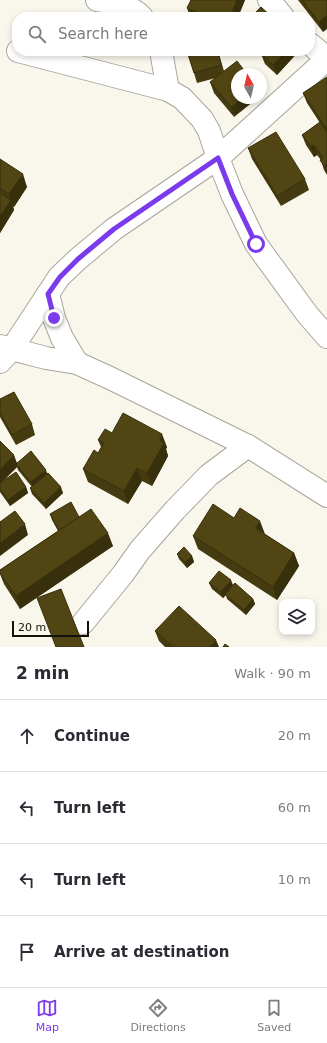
<!DOCTYPE html>
<meta charset="utf-8">
<style>
body{margin:0;font-family:"DejaVu Sans",sans-serif;background:#f7f7f7;color:#2b2b33}
.controls{position:absolute;right:12px;bottom:12px;display:grid;overflow:hidden;border-radius:8px;box-shadow:0 2px 6px #0003}
.controls button{width:36px;height:36px;display:grid;place-items:center;padding:0;border:0;border-bottom:1px solid #e1e1e2;background:#fff;color:#2b2b33;font:20px sans-serif}
.compass{position:absolute;left:231px;top:68px;width:36px;height:36px;border-radius:50%;background:#fff;box-shadow:0 2px 6px #0003;rotate:352deg}
.scale{position:absolute;left:12px;bottom:10px;width:77px;box-sizing:border-box;padding-left:4px;border:2px solid #12110e;border-top:0;font-size:11px;line-height:14px;white-space:nowrap;color:#12110e;-webkit-text-stroke:3px #f9f6ec;paint-order:stroke}
.stop{position:absolute;width:12px;height:12px;margin:-9px;border:3px solid #7c3aed;border-radius:50%;background:#fff}
.stop.end{background:#7c3aed;border-color:#fff;box-shadow:0 1px 4px #0008}
.list{margin:0;padding:0;list-style:none}
h2{display:flex;justify-content:space-between;align-items:center;height:52px;margin:0;padding:0 16px;font-size:17px}
h2 small{font-size:13px;font-weight:400;color:#7c7c81}
.list li{display:grid;grid-template-columns:26px 1fr auto;gap:12px;align-items:center;box-sizing:border-box;height:72px;padding:0 16px;border-top:1px solid #e1e1e2}
.list b{display:block;font-size:15px;white-space:nowrap}
.list em{font-size:13px;font-style:normal;color:#7c7c81}
.icon{flex:none;width:22px;height:22px;fill:none;stroke:currentColor;stroke-width:2;stroke-linecap:round;stroke-linejoin:round}
.map{position:relative;flex:none;width:327px;height:647px;overflow:hidden}
.search{position:absolute;background:#fff;box-shadow:0 2px 6px #0003;left:12px;right:12px;top:12px;height:44px;display:flex;align-items:center;gap:10px;box-sizing:border-box;padding:0 14px;border-radius:16px;color:#7c7c81;font-size:15px}
.sheet{height:340px;background:#fff}
nav{display:flex;justify-content:space-around;align-items:center;box-sizing:border-box;height:56px;border-top:1px solid #e1e1e2;background:#fff;font-size:11px;color:#7c7c81}
nav a{display:grid;justify-items:center;gap:2px}
nav .on{color:#7c3aed}
.map>svg:first-child{display:block}
</style>
<div class="map">
<svg width="327" height="647" viewBox="0 0 327 647">
<rect width="100%" height="100%" fill="#f9f6ec"/>
<g fill="none" stroke-linecap="round" stroke-linejoin="round">
<g stroke="#a7a59c" stroke-width="24">
<g id="minor">
<path d="M97 0C112 2 131 5 142 17"/>
<polyline points="269,0 283,17"/>
<polyline points="310,44 327,58"/>
<polyline points="18,51 168,90 182,98 202,119 209,131 218,158 232,194 256,244 307,314 327,337"/>
<polyline points="161,51 168,90"/>
<polyline points="48,294 54,318 62,338 77,363"/>
<polyline points="0,346 46,358 77,363 110,378 248,446 327,496"/>
<polyline points="0,362 11,350 59,277 78,259 114,229 218,158 327,59"/>
<polyline points="83,623 123,574 140,550 175,510 209,475 248,446"/>
</g>
</g>
<use href="#minor" stroke="#fff" stroke-width="22"/>
</g>
<g fill="#453b10">
<polygon points="191,0 245,0 238,17 190,17 187,8"/>
<polygon points="298,0 327,0 323,32"/>
<polygon points="187,51 218,51 224,71 234,117 214,93 210,82 216,78 197,83 194,73"/>
<polygon points="299,51 277,75 265,64 261,54"/>
<polygon points="327,77 327,175 324,170 321,160 317,155 314,157 306,145 302,135 320,123 307,103 303,93"/>
<polygon points="248,148 305,179 309,190 281,206 252,159"/>
<polygon points="0,159 27,187 14,207 13,206 14,210 0,233"/>
<polygon points="0,399 32,424 35,435 16,445 0,417"/>
<polygon points="112,433 167,447 166,449 168,456 152,486 142,481 128,504 88,482 83,469 98,453 101,447 98,440"/>
<polygon points="0,441 17,463 47,473 63,493 46,509 32,494 30,488 32,487 18,470 17,467 1,483 26,487 28,493 10,506 0,492"/>
<polygon points="50,514 79,517 113,546 20,609 4,584 0,574 0,570 58,531 52,520"/>
<polygon points="234,518 265,534 294,553 299,566 277,600 198,549 193,536"/>
<polygon points="177,554 192,556 194,562 187,568 179,559"/>
<polygon points="209,583 233,585 253,599 255,604 246,615 227,599 226,595 223,598 212,589"/>
<polygon points="155,631 219,647 165,647 159,641"/>
</g>
<g fill="#38300d">
<polygon points="237,0 245,0 238,17 230,17"/>
<polygon points="327,15 327,29 323,32 319,22"/>
<polygon points="286,51 299,51 277,75 273,65"/>
<polygon points="242,98 258,98 234,117 231,107"/>
<polygon points="314,145 317,155 314,157 311,147"/>
<polygon points="327,164 327,174 324,166"/>
<polygon points="23,174 27,187 14,207 9,194"/>
<polygon points="11,200 14,210 0,233 0,217"/>
<polygon points="162,434 167,447 166,449 168,456 152,486 147,473 159,440"/>
<polygon points="14,455 18,466 16,464 17,467 0,484 0,470"/>
<polygon points="137,468 142,481 128,504 124,491"/>
<polygon points="46,470 48,476 33,488 31,482"/>
<polygon points="26,487 28,493 10,506 8,500"/>
<polygon points="61,487 63,493 46,509 44,503"/>
<polygon points="260,521 265,534 255,528"/>
<polygon points="25,524 28,535 0,556 0,543"/>
<polygon points="108,533 113,546 20,609 16,596"/>
<polygon points="294,553 299,566 277,600 273,587"/>
<polygon points="192,556 194,562 187,568 185,562"/>
<polygon points="231,580 233,585 225,594 226,595 223,598 221,592"/>
<polygon points="253,599 255,604 246,615 244,610"/>
<polygon points="216,640 219,647 210,647"/>
</g>
<g fill="#504513" stroke="#38300d">
<polygon points="191,0 237,0 230,17 208,17 187,8"/>
<polygon points="302,0 327,0 327,15 319,22"/>
<polygon points="261,7 272,17 251,17"/>
<polygon points="187,51 218,51 221,65 194,73"/>
<polygon points="264,51 286,51 273,65 261,54"/>
<polygon points="237,61 247,74 237,74 237,98 242,98 231,107 210,82"/>
<polygon points="327,77 327,130 303,93"/>
<polygon points="320,122 327,132 327,164 324,166 320,160 323,158 314,145 311,147 302,135"/>
<polygon points="276,132 305,179 277,196 248,148"/>
<polygon points="0,159 23,174 9,194 0,188"/>
<polygon points="0,193 11,200 0,217"/>
<polygon points="14,392 32,424 12,435 0,413 0,399"/>
<polygon points="123,413 162,434 159,440 164,443 147,473 137,468 124,491 83,469 94,450 98,453 104,443 98,440 105,429 112,433"/>
<polygon points="0,441 14,455 0,470"/>
<polygon points="31,451 46,470 31,482 16,464"/>
<polygon points="16,472 26,487 8,500 0,489 0,483"/>
<polygon points="48,473 61,487 44,503 30,488"/>
<polygon points="71,502 79,517 68,525 59,530 50,514"/>
<polygon points="213,504 234,518 240,508 260,521 255,528 294,553 273,587 193,536"/>
<polygon points="91,509 108,533 16,596 0,573 0,570"/>
<polygon points="15,511 25,524 0,543 0,522"/>
<polygon points="184,547 192,556 185,562 177,554"/>
<polygon points="219,571 231,580 221,592 209,583"/>
<polygon points="235,583 253,599 244,610 225,594"/>
<polygon points="61,589 84,647 56,647 37,598"/>
<polygon points="179,606 216,640 210,647 173,647 155,631"/>
<polygon points="225,644 229,647 223,647"/>
</g>
<g fill="none" stroke-linecap="round" stroke-linejoin="round">
<polyline stroke="#7c3aed" stroke-width="5" points="54,318 48,294 60,277 78,259 114,229 218,158 232,194 256,244"/>
</g>
</svg>
<div class="controls">
<button><svg class="icon" aria-label="layers" viewBox="0 0 24 24"><path d="M12 4l9 5-9 5-9-5zM3 14l9 5 9-5"/></svg></button>
</div>
<svg class="compass" viewBox="-18 -18 36 36"><path d="M0-13l5 13h-10z" fill="#e53935"/><path d="M0 13l5-13h-10z" fill="#7c7c81"/></svg>
<div class="scale">20 m</div>
<div class="stop" style="left:256px;top:244px"></div>
<div class="stop end" style="left:54px;top:318px"></div>
<div class="search"><svg class="icon" aria-label="search" viewBox="0 0 24 24"><circle cx="10" cy="10" r="6"/><path d="M15 15l6 6"/></svg>Search here</div>
</div>
<section class="sheet">
<h2>2 min<small>Walk · 90 m</small></h2>
<ul class="list">
<li><svg class="icon" aria-label="ahead" viewBox="0 0 24 24"><path d="M12 20V5M6 11l6-6 6 6"/></svg><div><b>Continue</b></div><em>20 m</em></li>
<li><svg class="icon" aria-label="left" viewBox="0 0 24 24"><path d="M17 20v-9H6M10 6l-5 5 5 5"/></svg><div><b>Turn left</b></div><em>60 m</em></li>
<li><svg class="icon" aria-label="left" viewBox="0 0 24 24"><path d="M17 20v-9H6M10 6l-5 5 5 5"/></svg><div><b>Turn left</b></div><em>10 m</em></li>
<li><svg class="icon" aria-label="arrive" viewBox="0 0 24 24"><path d="M6 21V4h12l-3 4 3 4H6"/></svg><div><b>Arrive at destination</b></div></li>
</ul>
</section>
<nav>
<a class="on"><svg class="icon" aria-label="map" viewBox="0 0 24 24"><path d="M3 6l6-2 6 2 6-2v14l-6 2-6-2-6 2zM9 4v14M15 6v14"/></svg>Map</a>
<a><svg class="icon" aria-label="directions" viewBox="0 0 24 24"><path d="M12 3l9 9-9 9-9-9zM9 14v-3h6M13 9l2 2-2 2"/></svg>Directions</a>
<a><svg class="icon" aria-label="saved" viewBox="0 0 24 24"><path d="M7 4h10v16l-5-4-5 4z"/></svg>Saved</a>
</nav>
